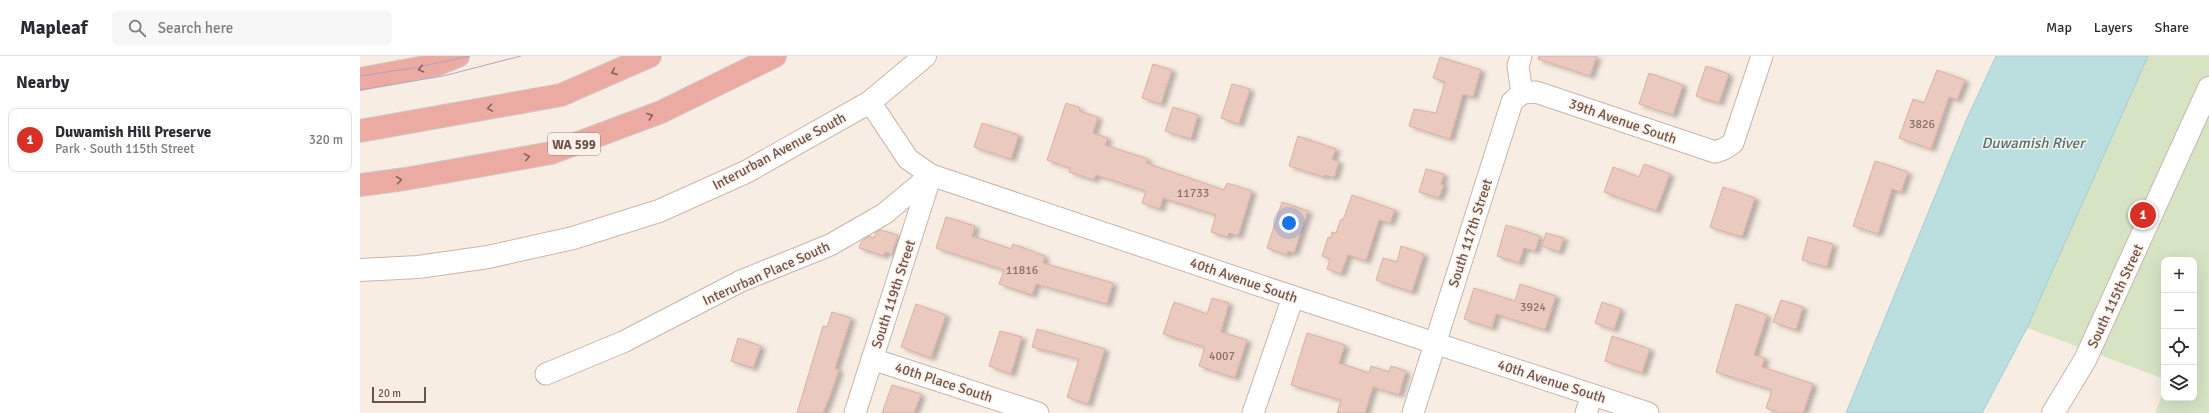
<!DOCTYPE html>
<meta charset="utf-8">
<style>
body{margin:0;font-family:Signika,sans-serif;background:#f7f7f7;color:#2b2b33}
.controls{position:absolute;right:12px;bottom:12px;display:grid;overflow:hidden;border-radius:8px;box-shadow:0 4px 16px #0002}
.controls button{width:36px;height:36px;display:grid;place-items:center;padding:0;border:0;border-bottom:1px solid #e1e1e2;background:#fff;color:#2b2b33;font:20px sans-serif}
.scale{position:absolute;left:12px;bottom:10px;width:54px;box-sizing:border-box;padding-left:4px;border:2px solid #6d534d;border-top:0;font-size:11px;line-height:14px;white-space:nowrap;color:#6d534d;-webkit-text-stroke:3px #fcf1e9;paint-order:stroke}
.you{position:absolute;left:929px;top:167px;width:14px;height:14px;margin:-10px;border:3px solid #fff;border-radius:50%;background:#1a73e8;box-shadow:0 0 0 6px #1a73e833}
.badge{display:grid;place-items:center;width:26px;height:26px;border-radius:50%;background:#d93025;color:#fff;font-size:13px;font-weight:700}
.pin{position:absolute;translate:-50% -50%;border:2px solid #fff;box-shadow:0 1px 4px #0006}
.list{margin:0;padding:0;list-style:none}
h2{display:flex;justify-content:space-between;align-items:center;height:52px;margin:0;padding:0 16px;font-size:17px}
h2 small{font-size:13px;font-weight:400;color:#7c7c81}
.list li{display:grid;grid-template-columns:26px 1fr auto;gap:12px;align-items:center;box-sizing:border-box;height:64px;margin:0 8px 8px;padding:0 8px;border:1px solid #e1e1e2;border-radius:8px}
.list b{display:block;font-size:15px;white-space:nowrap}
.list p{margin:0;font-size:13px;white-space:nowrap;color:#7c7c81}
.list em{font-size:13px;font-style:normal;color:#7c7c81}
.icon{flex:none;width:22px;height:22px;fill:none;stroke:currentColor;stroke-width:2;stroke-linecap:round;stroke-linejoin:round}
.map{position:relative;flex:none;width:1849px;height:357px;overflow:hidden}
header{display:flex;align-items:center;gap:24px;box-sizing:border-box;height:56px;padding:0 20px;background:#fff;border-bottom:1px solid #e1e1e2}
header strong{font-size:19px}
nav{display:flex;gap:22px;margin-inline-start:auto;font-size:14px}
.search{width:280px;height:36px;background:#f7f7f7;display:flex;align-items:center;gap:10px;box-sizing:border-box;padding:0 14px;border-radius:8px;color:#7c7c81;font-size:15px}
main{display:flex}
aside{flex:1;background:#fff}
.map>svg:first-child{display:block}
</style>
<header>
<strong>Mapleaf</strong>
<div class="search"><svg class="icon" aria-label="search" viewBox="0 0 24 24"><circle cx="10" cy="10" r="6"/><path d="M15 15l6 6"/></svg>Search here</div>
<nav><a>Map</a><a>Layers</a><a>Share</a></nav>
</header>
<main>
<aside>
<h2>Nearby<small></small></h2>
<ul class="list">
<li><span class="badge">1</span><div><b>Duwamish Hill Preserve</b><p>Park · South 115th Street</p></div><em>320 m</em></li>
</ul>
</aside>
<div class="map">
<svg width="1849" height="357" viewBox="0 0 1849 357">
<defs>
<filter id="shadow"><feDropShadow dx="4.5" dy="2.5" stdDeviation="2" flood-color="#0004"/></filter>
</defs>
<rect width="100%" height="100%" fill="#f8ede3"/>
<polygon fill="#d6e4c4" points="1788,0 1849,0 1849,357 1795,357 1804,334 1804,342 1834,342 1834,204 1804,204 1804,323 1667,272"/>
<polygon fill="#bbdfdf" stroke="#a2cfcf" points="1636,0 1788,0 1667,272 1622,357 1486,357 1605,67"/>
<g fill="#eac9bf" stroke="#daafa1" filter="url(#shadow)">
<polygon points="1179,0 1237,0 1230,20 1178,3"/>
<polygon points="1080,1 1121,14 1113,41 1103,38 1090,83 1049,70 1054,53 1076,57 1085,26 1073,22"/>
<polygon points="793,8 812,14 801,48 782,42"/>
<polygon points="1346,10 1369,18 1359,47 1336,40"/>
<polygon points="1577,14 1605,24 1597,44 1589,41 1571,93 1539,82 1553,43 1564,47"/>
<polygon points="1289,17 1323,29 1313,59 1279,48"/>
<polygon points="872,28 890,33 879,68 861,62"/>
<polygon points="706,47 720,52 719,55 738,61 733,77 748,82 745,89 788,103 786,107 864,134 867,127 892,135 878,180 869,177 867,181 851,176 856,159 803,142 800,153 782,147 786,135 736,119 734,124 709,116 710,112 687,104"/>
<polygon points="813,51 838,59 831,83 805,75"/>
<polygon points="622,67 659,79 651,103 614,91"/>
<polygon points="938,80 976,93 972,103 979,106 974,122 965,119 964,121 929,110"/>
<polygon points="1515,105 1548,116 1541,136 1532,133 1518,178 1493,170"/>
<polygon points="1284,108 1310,118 1296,155 1244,136 1253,111 1279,121"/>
<polygon points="1066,113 1084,118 1081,128 1084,129 1079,142 1059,136"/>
<polygon points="1363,131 1395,142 1382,181 1350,171"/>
<polygon points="992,139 1035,154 1030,167 1019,164 1006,205 988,199 981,218 967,213 970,203 962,200 968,181 971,182 972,176 976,177 981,163 983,164"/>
<polygon points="922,146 948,155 934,197 928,195 927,199 907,192"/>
<polygon points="586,161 615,170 612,180 651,193 653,188 685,200 683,207 753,227 747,248 676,228 672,239 639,228 644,214 576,192"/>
<polygon points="1146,169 1180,180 1175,195 1164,192 1159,207 1137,200"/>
<polygon points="521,174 538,179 532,198 525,196 524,200 499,192 502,185 509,180 514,182 516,176"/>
<polygon points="1186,177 1204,182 1199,196 1182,190"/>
<polygon points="1448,181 1473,188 1467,211 1442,204"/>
<polygon points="1041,190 1064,198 1052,236 1016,224 1023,202 1037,206"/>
<polygon points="1160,228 1196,240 1185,274 1136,258 1132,272 1104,263 1114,232 1155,245"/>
<polygon points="852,242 869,247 861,276 887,284 875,322 839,310 845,291 803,278 814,246 847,258"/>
<polygon points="1421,244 1443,251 1436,274 1413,266"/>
<polygon points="1242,246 1261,253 1254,274 1235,267"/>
<polygon points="556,248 586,259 571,302 541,291"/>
<polygon points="1376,248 1407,259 1394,299 1405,302 1402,311 1453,328 1443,357 1420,357 1406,352 1412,334 1356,316"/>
<polygon points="472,256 491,262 475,313 479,314 470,340 463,357 437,357 463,270 467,271"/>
<polygon points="677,273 745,293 728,348 707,341 719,303 672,291"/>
<polygon points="640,275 662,281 651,318 629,310"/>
<polygon points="947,277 985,289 979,307 1009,317 1011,310 1029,316 1031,310 1046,315 1039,339 1013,331 1005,357 977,357 981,344 931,329"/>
<polygon points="1252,280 1290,293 1282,317 1245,305"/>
<polygon points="378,282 401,290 393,312 371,305"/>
<polygon points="532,329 561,338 554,357 522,357"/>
</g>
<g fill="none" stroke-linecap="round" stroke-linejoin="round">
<g stroke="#c7b4ac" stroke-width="23">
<g id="street">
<polyline points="1162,37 1176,36 1355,96 1364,93 1373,87 1402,0"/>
<polyline points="510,46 548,103 571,119 925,238 1288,357"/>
<polyline points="512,303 678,357"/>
<polyline points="186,318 263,286 381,225 470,189 524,158 571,119"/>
<polyline points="495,357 571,119"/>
<polyline points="893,357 933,241"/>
<polyline points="1053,357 1152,46 1162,37 1158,10 1161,0"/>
<polyline points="1226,357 1232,339"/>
</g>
</g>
<g stroke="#ccb5ac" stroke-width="24">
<g id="secondary">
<polyline points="0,214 58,211 128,201 213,182 299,155 386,116 510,46 565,0"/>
<polyline points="1693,357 1725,304 1849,32"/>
</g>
</g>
<g stroke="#d3cbca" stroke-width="24">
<g id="highway">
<polyline points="0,23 76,9 98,0"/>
<polyline points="0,75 201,39 290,0"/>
<polyline points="0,129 45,123 191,97 301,56 415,0"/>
</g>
</g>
<use href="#street" stroke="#fff" stroke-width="21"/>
<use href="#secondary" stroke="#fff" stroke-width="22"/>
<use href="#highway" stroke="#ebaaa2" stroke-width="22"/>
<g stroke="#afa4c0" stroke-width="1">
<polyline points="0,20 53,12 110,0"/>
<polyline points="0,34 83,20 161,0"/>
</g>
</g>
<defs><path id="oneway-chevron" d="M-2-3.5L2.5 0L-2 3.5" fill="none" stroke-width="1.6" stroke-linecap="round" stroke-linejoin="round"/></defs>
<g stroke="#86645e">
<use href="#oneway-chevron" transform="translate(61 13) rotate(168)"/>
<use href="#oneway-chevron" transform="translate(254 16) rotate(156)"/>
<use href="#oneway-chevron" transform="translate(130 52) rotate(170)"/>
<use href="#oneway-chevron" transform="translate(290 60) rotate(-20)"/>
<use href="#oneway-chevron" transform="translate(167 101) rotate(-10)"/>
<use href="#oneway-chevron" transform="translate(39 124) rotate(-8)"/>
</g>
<g text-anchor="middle" stroke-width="3" stroke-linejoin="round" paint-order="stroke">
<g font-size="12" fill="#8c706a">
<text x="1562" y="72">3826</text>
<text x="833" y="141">11733</text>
<text x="662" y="218">11816</text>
<text x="1173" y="255">3924</text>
<text x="862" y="304">4007</text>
</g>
<rect fill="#fcf1e9" stroke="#98827c" stroke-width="1" x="188" y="77" width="52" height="22" rx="3"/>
<g font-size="13" font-weight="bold" fill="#6d534d">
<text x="214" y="93">WA 599</text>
</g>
<g font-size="14" fill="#6d534d" stroke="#fcf1e9">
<text transform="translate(1263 65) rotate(19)" y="5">39th Avenue South</text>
<text transform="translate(419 95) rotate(-28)" y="5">Interurban Avenue South</text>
<text transform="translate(1110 177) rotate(-72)" y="5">South 117th Street</text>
<text transform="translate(406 217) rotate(-24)" y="5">Interurban Place South</text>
<text transform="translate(884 224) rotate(19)" y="5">40th Avenue South</text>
<text transform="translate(533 238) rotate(-72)" y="5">South 119th Street</text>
<text transform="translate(1755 240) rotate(-65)" y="5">South 115th Street</text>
<text transform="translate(1192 325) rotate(18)" y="5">40th Avenue South</text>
<text transform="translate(584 326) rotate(18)" y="5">40th Place South</text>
</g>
<g font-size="15" font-style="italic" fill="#477777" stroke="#fcf1e9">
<text x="1673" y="92">Duwamish River</text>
</g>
</g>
</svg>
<div class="controls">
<button>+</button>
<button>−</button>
<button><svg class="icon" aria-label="locate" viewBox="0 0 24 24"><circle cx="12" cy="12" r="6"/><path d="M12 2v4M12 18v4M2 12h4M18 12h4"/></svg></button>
<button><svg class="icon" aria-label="layers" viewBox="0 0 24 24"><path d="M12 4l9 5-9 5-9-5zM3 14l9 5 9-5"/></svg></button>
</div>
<div class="scale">20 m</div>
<div class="you"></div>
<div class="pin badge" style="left:1783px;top:159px">1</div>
</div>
</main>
